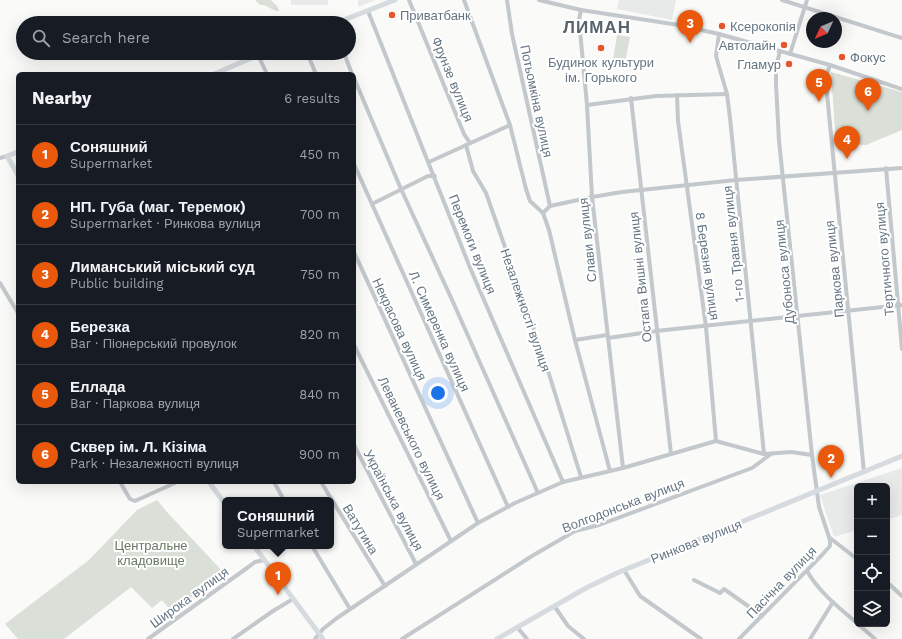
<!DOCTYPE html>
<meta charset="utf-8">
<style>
body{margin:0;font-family:"Work Sans",sans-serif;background:#242831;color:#f1f3f6}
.controls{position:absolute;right:12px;bottom:12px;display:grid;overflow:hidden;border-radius:6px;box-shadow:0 4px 16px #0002}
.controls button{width:36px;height:36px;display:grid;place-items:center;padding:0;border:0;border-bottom:1px solid #363941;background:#171b24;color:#f1f3f6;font:20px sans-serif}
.compass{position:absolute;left:806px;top:12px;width:36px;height:36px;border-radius:50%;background:#171b24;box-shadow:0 4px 16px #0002;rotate:226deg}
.you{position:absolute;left:438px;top:393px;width:14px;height:14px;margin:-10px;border:3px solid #fff;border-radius:50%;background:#1a73e8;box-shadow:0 0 0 6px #1a73e833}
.badge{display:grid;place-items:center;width:26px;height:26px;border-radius:50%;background:#ea580c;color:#fff;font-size:13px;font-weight:700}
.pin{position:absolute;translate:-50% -33px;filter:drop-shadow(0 1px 2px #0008)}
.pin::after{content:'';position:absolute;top:21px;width:14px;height:12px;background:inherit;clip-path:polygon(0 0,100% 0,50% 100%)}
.popup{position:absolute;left:222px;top:497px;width:112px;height:52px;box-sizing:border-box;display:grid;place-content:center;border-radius:6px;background:#171b24;filter:drop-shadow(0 1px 3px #0005);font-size:13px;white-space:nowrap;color:#9ea1a6}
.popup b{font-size:15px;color:#f1f3f6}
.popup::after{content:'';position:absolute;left:50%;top:100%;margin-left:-8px;border:8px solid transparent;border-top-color:#171b24}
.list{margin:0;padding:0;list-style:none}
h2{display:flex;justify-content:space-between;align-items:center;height:52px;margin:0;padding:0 16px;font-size:17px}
h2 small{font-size:13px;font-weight:400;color:#9ea1a6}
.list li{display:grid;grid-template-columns:26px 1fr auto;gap:12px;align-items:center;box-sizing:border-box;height:60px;padding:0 16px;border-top:1px solid #363941}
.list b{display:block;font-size:15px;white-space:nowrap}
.list p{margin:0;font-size:13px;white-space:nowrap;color:#9ea1a6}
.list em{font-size:13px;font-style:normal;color:#9ea1a6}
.icon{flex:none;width:22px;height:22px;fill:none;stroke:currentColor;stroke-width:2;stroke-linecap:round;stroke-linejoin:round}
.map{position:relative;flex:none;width:902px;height:639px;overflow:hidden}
.search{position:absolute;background:#171b24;box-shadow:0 4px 16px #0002;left:16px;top:16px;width:340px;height:44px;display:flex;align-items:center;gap:10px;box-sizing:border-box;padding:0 14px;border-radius:22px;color:#9ea1a6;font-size:15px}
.panel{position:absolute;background:#171b24;box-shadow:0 4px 16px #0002;left:16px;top:72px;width:340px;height:412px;border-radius:6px}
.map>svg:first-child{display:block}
</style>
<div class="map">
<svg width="902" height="639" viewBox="0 0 902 639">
<rect width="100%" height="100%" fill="#fafaf8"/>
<g fill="#e8e9e9">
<rect x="291" y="0" width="37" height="5"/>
<polygon points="358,0 376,0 358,7"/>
<polygon points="619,0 676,0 672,20 617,9"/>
<polygon points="902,468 902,515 887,520 887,486 857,486 857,530 834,537 820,495"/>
</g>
<g fill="#dadfd7">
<polygon points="255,0 271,0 277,6 279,11 276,11 264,5 260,5"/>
<polygon points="617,35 630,37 625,63 613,60"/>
<polygon points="831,72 902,92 902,130 866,145 836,144"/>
<polygon points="157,500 166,511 224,573 172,612 162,600 152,608 131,587 64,639 18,639 5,624 89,560 137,510"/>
</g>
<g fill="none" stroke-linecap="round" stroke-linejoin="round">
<g stroke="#c3c8cc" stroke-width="4">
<polyline points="409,0 464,134 470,143"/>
<polyline points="464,0 510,125 526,189 530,201 543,213 549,230 575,340 610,471"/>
<polyline points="507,0 512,34 550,206"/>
<polyline points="539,0 581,10 679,25 719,34 830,65 902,89"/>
<polyline points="782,0 902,38"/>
<polyline points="581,10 579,20 587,105 592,197 623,468"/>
<polyline points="368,11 471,270 563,482"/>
<polyline points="719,34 716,56 727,94 730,118 764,454"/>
<polyline points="307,53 316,74"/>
<polyline points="344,53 352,74"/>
<polyline points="790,54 807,0"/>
<polyline points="258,55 267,74"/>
<polyline points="830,65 826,77 827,94 864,472"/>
<polyline points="354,78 401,189 453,302 538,493"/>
<polyline points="677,95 678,121 706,327 716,441"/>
<polyline points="631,98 671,454"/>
<polyline points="587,105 656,96 727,94"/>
<polyline points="466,145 473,171 486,193 544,358 581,477"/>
<polyline points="0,158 7,156"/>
<polyline points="429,162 510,125"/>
<polyline points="354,164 508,507"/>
<polyline points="886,168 902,349"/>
<polyline points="372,204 428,176 435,176"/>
<polyline points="543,213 550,206 592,197 622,192 736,180 902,168"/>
<polyline points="354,252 478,523"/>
<polyline points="0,283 18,313"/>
<polyline points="608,338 656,331 902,305"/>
<polyline points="575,340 607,335"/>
<polyline points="354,345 451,541"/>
<polyline points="354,445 416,564"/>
<polyline points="120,482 130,499 135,501 177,482"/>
<polyline points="274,482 284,500"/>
<polyline points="321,482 385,586"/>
<polyline points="830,538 857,559"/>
<polyline points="312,546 350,609"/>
<polyline points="624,570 640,596 701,639"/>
<path d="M807 571C819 592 839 608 857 623"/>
<polyline points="694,580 720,593 724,589 762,616"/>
<polyline points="887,582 902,596"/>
<polyline points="555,607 568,626 584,639"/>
<polyline points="858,624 875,639"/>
<polyline points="517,627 527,639"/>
<polyline points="148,639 247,568 255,562 264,560"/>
<polyline points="233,639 273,611 293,599"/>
<polyline points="315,639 323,629 337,618 478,523 515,503 563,482 623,468 716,441 764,454 791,452 812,455"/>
<polyline points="402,639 532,556 575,531 599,525 752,468 771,454"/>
<polyline points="739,639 822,555 830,546 830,540 819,507 812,455 779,141 776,84 776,67 780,51"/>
<polyline points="810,639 833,602"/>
</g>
<g stroke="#d6dbdf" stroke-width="5">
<polyline points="336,23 395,0"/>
<polyline points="214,74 263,53"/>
<polyline points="18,152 7,156 18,175"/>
<polyline points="209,482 225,504"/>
<polyline points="254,546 323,639"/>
<polyline points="497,639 586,588 617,573 902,456"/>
</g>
</g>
<g fill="#e4572e" stroke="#fff" stroke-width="1.5">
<circle cx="392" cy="15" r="4"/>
<circle cx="722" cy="26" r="4"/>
<circle cx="784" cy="45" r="4"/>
<circle cx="601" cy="48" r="4"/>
<circle cx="842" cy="57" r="4"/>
<circle cx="789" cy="64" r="4"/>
</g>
<g text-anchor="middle" stroke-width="4" stroke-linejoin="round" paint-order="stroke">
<g font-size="13" fill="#657683" stroke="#fff" text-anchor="start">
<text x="400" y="20">Приватбанк</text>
<text x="730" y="31">Ксерокопія</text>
<text x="776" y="50" text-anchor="end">Автолайн</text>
<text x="850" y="62">Фокус</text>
<text x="601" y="67" text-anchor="middle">Будинок культури<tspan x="601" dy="15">ім. Горького</tspan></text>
<text x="781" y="69" text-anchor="end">Гламур</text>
</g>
<g font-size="13" fill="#657683" stroke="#fff">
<text transform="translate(453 79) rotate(68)" y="5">Фрунзе вулиця</text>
<text transform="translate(537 101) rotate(78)" y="5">Потьомкіна вулиця</text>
<text transform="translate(587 240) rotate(-96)" y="5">Слави вулиця</text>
<text transform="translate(473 244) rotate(68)" y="5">Перемоги вулиця</text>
<text transform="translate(733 244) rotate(-96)" y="5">1-го Травня вулиця</text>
<text transform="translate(884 259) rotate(-95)" y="5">Тертичного вулиця</text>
<text transform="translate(708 266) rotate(82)" y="5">8 Березня вулиця</text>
<text transform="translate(834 269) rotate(-96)" y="5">Паркова вулиця</text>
<text transform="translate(784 272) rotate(-96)" y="5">Дубоноса вулиця</text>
<text transform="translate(640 277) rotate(-96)" y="5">Остапа Вишні вулиця</text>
<text transform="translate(526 310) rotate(71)" y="5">Незалежності вулиця</text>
<text transform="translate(400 329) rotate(65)" y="5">Некрасова вулиця</text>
<text transform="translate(440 331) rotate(66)" y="5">Л. Симеренка вулиця</text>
<text transform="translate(412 438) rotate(64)" y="5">Леваневського вулиця</text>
<text transform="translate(394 500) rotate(62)" y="5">Українська вулиця</text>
<text transform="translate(623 505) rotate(-21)" y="5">Волгодонська вулиця</text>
<text transform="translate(361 529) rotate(59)" y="5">Ватутина</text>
<text transform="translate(696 541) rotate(-22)" y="5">Ринкова вулиця</text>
<text transform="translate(781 582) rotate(-46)" y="5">Пасічна вулиця</text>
<text transform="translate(189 597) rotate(-36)" y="5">Широка вулиця</text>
</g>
<g font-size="13" fill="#687a64" stroke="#fff">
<text x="151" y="550">Центральне<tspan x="151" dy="15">кладовище</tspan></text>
</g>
<g font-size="17" font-weight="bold" letter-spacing="1" fill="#57646e" stroke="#fff">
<text x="597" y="33">ЛИМАН</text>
</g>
</g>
</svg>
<div class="controls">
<button>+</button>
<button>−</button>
<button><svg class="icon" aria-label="locate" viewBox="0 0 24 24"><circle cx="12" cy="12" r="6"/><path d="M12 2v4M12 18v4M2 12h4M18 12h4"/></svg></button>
<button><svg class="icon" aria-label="layers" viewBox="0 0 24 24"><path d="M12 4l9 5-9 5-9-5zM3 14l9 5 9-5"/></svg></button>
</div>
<svg class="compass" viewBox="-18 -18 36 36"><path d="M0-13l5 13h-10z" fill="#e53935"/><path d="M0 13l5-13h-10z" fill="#9ea1a6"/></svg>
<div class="you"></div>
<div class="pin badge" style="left:278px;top:595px">1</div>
<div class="popup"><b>Соняшний</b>Supermarket</div>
<div class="pin badge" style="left:831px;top:478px">2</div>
<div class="pin badge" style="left:690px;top:43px">3</div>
<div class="pin badge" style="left:847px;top:159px">4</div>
<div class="pin badge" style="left:819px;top:102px">5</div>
<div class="pin badge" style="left:868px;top:111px">6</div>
<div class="search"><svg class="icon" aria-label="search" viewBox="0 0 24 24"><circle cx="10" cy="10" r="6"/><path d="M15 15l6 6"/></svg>Search here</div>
<section class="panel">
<h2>Nearby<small>6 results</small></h2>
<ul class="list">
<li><span class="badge">1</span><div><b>Соняшний</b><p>Supermarket</p></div><em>450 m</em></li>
<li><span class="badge">2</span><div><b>НП. Губа (маг. Теремок)</b><p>Supermarket · Ринкова вулиця</p></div><em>700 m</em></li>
<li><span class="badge">3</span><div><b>Лиманський міський суд</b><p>Public building</p></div><em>750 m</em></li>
<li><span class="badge">4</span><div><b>Березка</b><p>Bar · Піонерський провулок</p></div><em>820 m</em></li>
<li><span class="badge">5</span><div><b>Еллада</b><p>Bar · Паркова вулиця</p></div><em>840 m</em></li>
<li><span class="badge">6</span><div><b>Сквер ім. Л. Кізіма</b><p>Park · Незалежності вулиця</p></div><em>900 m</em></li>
</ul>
</section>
</div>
